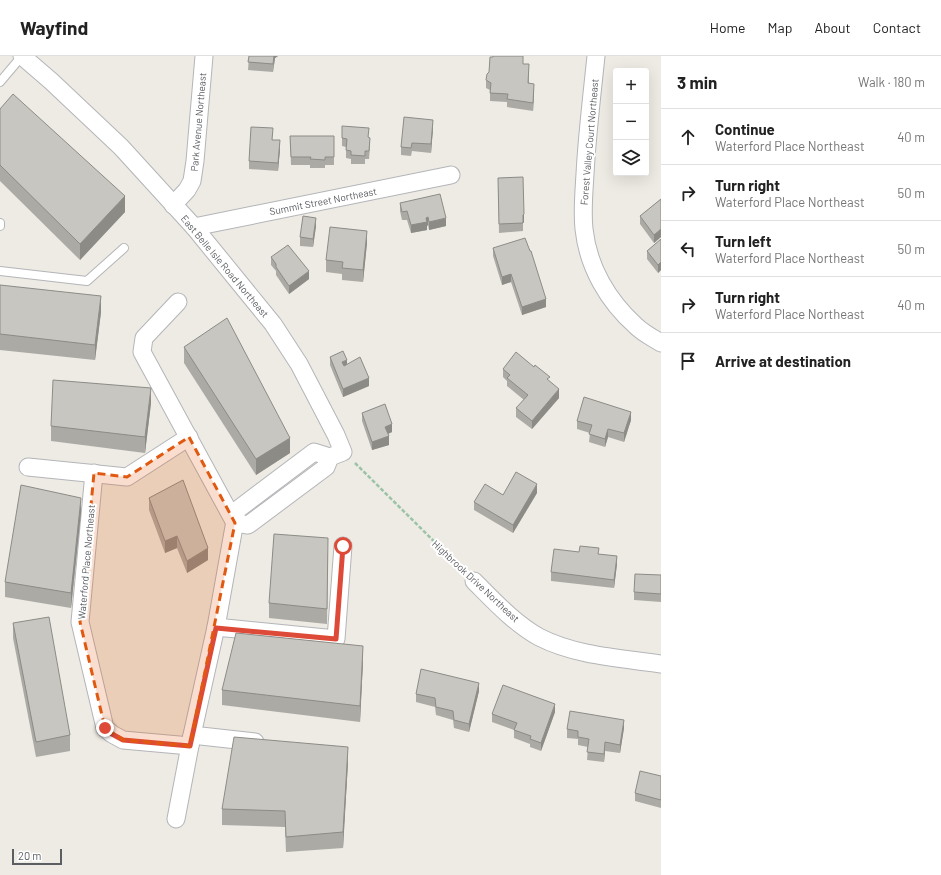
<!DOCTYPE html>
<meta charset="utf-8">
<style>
body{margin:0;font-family:Barlow,sans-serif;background:#f6f6f6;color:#222}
.controls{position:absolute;right:12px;top:12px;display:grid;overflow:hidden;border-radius:4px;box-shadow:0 4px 16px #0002}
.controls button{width:36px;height:36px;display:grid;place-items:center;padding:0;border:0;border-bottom:1px solid #e0e0e0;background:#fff;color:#222;font:20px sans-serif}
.scale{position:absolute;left:12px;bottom:10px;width:50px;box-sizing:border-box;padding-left:4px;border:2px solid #5b5e63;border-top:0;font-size:11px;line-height:14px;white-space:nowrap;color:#5b5e63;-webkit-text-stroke:3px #fff;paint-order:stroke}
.stop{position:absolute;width:12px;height:12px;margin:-9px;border:3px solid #de4a38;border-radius:50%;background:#fff}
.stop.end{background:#de4a38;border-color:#fff;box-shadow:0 1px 4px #0008}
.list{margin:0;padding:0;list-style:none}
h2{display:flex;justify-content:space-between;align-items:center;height:52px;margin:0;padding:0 16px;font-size:17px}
h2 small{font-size:13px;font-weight:400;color:#767676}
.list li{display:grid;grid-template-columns:26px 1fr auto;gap:12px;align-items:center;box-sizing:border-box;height:56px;padding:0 16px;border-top:1px solid #e0e0e0}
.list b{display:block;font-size:15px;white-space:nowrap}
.list p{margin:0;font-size:13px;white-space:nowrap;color:#767676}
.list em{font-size:13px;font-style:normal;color:#767676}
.icon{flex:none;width:22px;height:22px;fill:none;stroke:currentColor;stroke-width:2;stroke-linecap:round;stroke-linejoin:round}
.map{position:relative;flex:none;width:661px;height:819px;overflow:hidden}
header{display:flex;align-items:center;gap:24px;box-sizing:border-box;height:56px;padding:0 20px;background:#fff;border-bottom:1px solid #e0e0e0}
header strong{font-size:19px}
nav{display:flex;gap:22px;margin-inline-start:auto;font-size:14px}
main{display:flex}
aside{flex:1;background:#fff}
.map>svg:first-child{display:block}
</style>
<header>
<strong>Wayfind</strong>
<nav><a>Home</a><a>Map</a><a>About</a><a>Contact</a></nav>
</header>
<main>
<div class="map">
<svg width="661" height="819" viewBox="0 0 661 819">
<rect width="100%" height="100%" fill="#edebe3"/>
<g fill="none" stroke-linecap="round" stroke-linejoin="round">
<g stroke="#b4b5b9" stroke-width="10">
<g id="lane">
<polyline points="0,26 22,0"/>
<polyline points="0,167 0,170"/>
<polyline points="0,215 87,225 124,192"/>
</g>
</g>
<g stroke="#b4b5b9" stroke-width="19">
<g id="street">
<polyline points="22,0 51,25 121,91 194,171 273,268 299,308 336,379 343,396 330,401 314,396 237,454 216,571 336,583 343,490"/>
<path d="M596 0C592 39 587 79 585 118 584 136 582 155 584 173 588 211 608 245 636 270 643 277 653 282 661 287"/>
<polyline points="173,149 187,134 192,125 195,105 204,0"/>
<polyline points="194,171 451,119"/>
<polyline points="178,246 144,282 142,296 235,467"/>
<polyline points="28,411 127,421 189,381"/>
<polyline points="94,417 80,566 105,672 112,678 123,684 190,690"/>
<polyline points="235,467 248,469 326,411 330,401"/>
<path d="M474 525C493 544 515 568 539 581 576 600 620 602 661 608"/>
<polyline points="216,571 192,679 255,686"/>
<polyline points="176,763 192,679"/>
</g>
</g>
<polyline stroke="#9bc3a8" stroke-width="2.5" stroke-dasharray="4 2" stroke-linecap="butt" points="355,407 462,513"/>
<use href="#lane" stroke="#fff" stroke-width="8"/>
<use href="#street" stroke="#fff" stroke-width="17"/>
</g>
<g fill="#acaaa5">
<polygon points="249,0 278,0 275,2 273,16 248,14"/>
<polygon points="523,8 529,17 529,27 534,36 533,55 507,51 507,46 490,45 490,34 486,32 486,24"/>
<polygon points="0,53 125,156 80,204 0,125"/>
<polygon points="433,72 431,97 412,95 411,100 401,99 401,91"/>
<polygon points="290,80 334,80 334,109 325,109 325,112 310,112 310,109 291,109"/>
<polygon points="369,81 370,90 369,103 365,103 365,108 351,108 351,103 346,102 346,91 342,90 342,82"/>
<polygon points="280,93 278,115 249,113 249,105"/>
<polygon points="498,130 524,166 523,167 523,175 499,177"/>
<polygon points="661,143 661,181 654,187 640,168 640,160"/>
<polygon points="400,147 446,170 429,174 428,169 427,170 427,174 411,177 407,164 402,164 400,155"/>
<polygon points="316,170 313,191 300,190 300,181"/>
<polygon points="661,183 661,214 658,217 647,203 647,195"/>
<polygon points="367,187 363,226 342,224 342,218 326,216 326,204"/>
<polygon points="493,192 546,251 522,259 511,226 502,229 493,200"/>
<polygon points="271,201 309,223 289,238 276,219 276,215 271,209"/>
<polygon points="0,229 101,256 95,304 0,294"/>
<polygon points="184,291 290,397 256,419 184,307"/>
<polygon points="330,301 347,308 369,330 343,341 330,309"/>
<polygon points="503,313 550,326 559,342 532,373 516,361 516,352 524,344 507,330 507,325 503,321"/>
<polygon points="151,347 145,397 51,385 51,370"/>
<polygon points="362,357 392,376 388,378 389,389 372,394 362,365"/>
<polygon points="631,364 624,386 608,381 605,391 589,386 590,377 577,373 577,365"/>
<polygon points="537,437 513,477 474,454 474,446"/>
<polygon points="149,442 208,504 187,517 177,492 165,497 149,454"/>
<polygon points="81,457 71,552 5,541 5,526"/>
<polygon points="579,496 599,498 617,508 614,532 551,525 551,516"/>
<polygon points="328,497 327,568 269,562 269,547"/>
<polygon points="661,519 661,546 634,544 634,536"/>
<polygon points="13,567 70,679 70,695 36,701 13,582"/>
<polygon points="363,605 360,666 222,649 222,634"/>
<polygon points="479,635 469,676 454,672 453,664 436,659 435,651 416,646 416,638"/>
<polygon points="555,656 541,695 530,691 530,688 514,682 514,674 492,666 492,658"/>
<polygon points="624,672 620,697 605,695 604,706 587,704 588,691 578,689 578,683 567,682 567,673"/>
<polygon points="348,706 343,792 286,796 285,771 222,769 222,753"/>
<polygon points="661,720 661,752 635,745 635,737"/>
</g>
<g fill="#8c8b86">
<polygon points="274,0 278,0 275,2 273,16"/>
<polygon points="534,28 534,36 533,55 533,47"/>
<polygon points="433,64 433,72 431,97 431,88"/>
<polygon points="280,84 280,93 278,115 278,107"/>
<polygon points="125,140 125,156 80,204 80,188"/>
<polygon points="524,158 524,166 523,167 523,159"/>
<polygon points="428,161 428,169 427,170 427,174 411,177 411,169"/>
<polygon points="316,162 316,170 313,191 313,183"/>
<polygon points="446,162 446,170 429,174 429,166"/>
<polygon points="661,173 661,181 654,187 654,179"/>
<polygon points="367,175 367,187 363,226 363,214"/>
<polygon points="661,206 661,214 658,217 658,209"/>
<polygon points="309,215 309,223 289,238 289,230"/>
<polygon points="511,218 511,226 502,229 502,221"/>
<polygon points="101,240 101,256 95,304 95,289"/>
<polygon points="546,243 546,251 522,259 522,251"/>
<polygon points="347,304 347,312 342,314 342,306"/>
<polygon points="369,322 369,330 343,341 343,333"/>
<polygon points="151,332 151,347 145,397 145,381"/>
<polygon points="559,333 559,342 532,373 532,365"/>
<polygon points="631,356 631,364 624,386 624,377"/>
<polygon points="392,368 392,376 385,379 385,371"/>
<polygon points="608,373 608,381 605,391 605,383"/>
<polygon points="389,380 389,389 372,394 372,386"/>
<polygon points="290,382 290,397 256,419 256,403"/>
<polygon points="537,428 537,437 513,477 513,469"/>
<polygon points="81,442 81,457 71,552 71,537"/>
<polygon points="177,480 177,492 165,497 165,485"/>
<polygon points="208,492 208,504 187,517 187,505"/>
<polygon points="617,500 617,508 614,532 614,524"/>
<polygon points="363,590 363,605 360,666 360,650"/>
<polygon points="479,627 479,635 469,676 469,668"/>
<polygon points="555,648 555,656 541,695 541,687"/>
<polygon points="624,664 624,672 620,697 620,689"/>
<polygon points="605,686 605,695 604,706 604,698"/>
<polygon points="348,691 348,706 343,792 343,776"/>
</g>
<g fill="#c8c6c0" stroke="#8c8b86">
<polygon points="249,0 274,0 273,8 248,6"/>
<polygon points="493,0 523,0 523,8 529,8 528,27 534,28 533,47 507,43 508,38 490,37 491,27 486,24 487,18 489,16 490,1 493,1"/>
<polygon points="13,38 125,140 80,188 0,109 0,53"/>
<polygon points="404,61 433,64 431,88 412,87 411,92 401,91"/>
<polygon points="342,70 369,72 368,81 370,82 369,95 365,95 365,100 351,99 351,95 346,94 347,83 342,82"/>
<polygon points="251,71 273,72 272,84 280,84 278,107 249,105"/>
<polygon points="290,80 334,80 334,101 325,101 325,104 310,103 311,101 291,101"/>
<polygon points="523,121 524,158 523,159 523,167 499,168 498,122"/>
<polygon points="440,138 446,162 429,166 428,161 426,162 427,166 411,169 407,155 402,156 400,147"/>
<polygon points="661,143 661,173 654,179 640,160"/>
<polygon points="303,160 316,162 313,183 300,181"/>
<polygon points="330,171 367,175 363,214 342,212 343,206 326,204"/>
<polygon points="525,182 530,195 531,195 546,243 522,251 511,218 502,221 493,192"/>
<polygon points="661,183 661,206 658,209 647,195"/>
<polygon points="288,189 309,215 289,230 276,211 276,208 271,201"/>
<polygon points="0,229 101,240 95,289 0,278"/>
<polygon points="227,262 290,382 256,403 184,291"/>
<polygon points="343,295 347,304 342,306 344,310 360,301 369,322 343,333 330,301"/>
<polygon points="516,296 534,311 535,309 550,321 547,323 559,333 532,365 516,352 528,339 507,322 510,319 503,313"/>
<polygon points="53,324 151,332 145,381 51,370"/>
<polygon points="584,341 631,356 624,377 608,373 605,383 589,378 592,369 577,365"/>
<polygon points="385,348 392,368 385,371 389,380 372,386 362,357"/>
<polygon points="516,416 537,428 513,469 474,446 485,428 503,439"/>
<polygon points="183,424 208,492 187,505 177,480 165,485 149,442"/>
<polygon points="21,429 81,442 71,537 5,526"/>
<polygon points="274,478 328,482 327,553 269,547"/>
<polygon points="580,490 599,492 598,498 617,500 614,524 551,516 554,493 579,496"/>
<polygon points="635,518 661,519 661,538 634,536"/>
<polygon points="49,561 70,679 36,686 13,567"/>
<polygon points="236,577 363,590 360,650 222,634"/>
<polygon points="421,613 479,627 469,668 454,664 453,655 436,651 435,642 416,638"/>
<polygon points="503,629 555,648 541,687 530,683 531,680 514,674 517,667 492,658"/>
<polygon points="570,655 624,664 620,689 605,686 604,698 587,696 589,683 578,681 578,675 567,673"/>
<polygon points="234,681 348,691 343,776 286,781 285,755 222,753"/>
<polygon points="640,715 661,720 661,744 635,737"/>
</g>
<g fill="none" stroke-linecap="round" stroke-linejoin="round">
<polyline stroke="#de4a38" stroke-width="5" points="105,672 112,678 123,684 190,690 216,572 336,583 343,490"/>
</g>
<path fill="#e15910" fill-opacity="0.2" stroke="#e15910" stroke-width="3" stroke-dasharray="8 5" stroke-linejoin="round" d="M189 381 235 467 190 690 123 684 105 672 80 566 94 417 127 421Z"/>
<g text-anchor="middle" stroke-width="4" stroke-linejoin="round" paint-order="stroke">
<g font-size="10" fill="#5b5e63" stroke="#fff">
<text transform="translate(198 66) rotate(-85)" y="4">Park Avenue Northeast</text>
<text transform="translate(589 86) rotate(-85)" y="4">Forest Valley Court Northeast</text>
<text transform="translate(323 145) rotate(-11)" y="4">Summit Street Northeast</text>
<text transform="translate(225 210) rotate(50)" y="4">East Belle Isle Road Northeast</text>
<text transform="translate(86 506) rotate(-85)" y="4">Waterford Place Northeast</text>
<text transform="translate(476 525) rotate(43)" y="4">Highbrook Drive Northeast</text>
</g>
</g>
</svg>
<div class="controls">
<button>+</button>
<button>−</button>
<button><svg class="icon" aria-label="layers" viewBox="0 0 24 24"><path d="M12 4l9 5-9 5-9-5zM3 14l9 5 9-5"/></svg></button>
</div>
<div class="scale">20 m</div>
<div class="stop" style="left:343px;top:490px"></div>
<div class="stop end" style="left:105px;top:672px"></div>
</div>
<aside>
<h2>3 min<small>Walk · 180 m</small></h2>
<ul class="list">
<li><svg class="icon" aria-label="ahead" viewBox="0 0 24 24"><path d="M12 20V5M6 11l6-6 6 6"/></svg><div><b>Continue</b><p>Waterford Place Northeast</p></div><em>40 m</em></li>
<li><svg class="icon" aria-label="right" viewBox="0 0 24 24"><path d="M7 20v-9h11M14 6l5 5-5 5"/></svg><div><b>Turn right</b><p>Waterford Place Northeast</p></div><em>50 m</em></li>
<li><svg class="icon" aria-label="left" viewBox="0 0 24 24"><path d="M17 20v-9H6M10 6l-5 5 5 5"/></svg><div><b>Turn left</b><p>Waterford Place Northeast</p></div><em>50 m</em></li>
<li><svg class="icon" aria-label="right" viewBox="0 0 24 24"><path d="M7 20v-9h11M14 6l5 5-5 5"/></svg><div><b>Turn right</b><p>Waterford Place Northeast</p></div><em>40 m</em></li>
<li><svg class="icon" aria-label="arrive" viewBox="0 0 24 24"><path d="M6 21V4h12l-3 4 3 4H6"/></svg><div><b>Arrive at destination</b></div></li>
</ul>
</aside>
</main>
